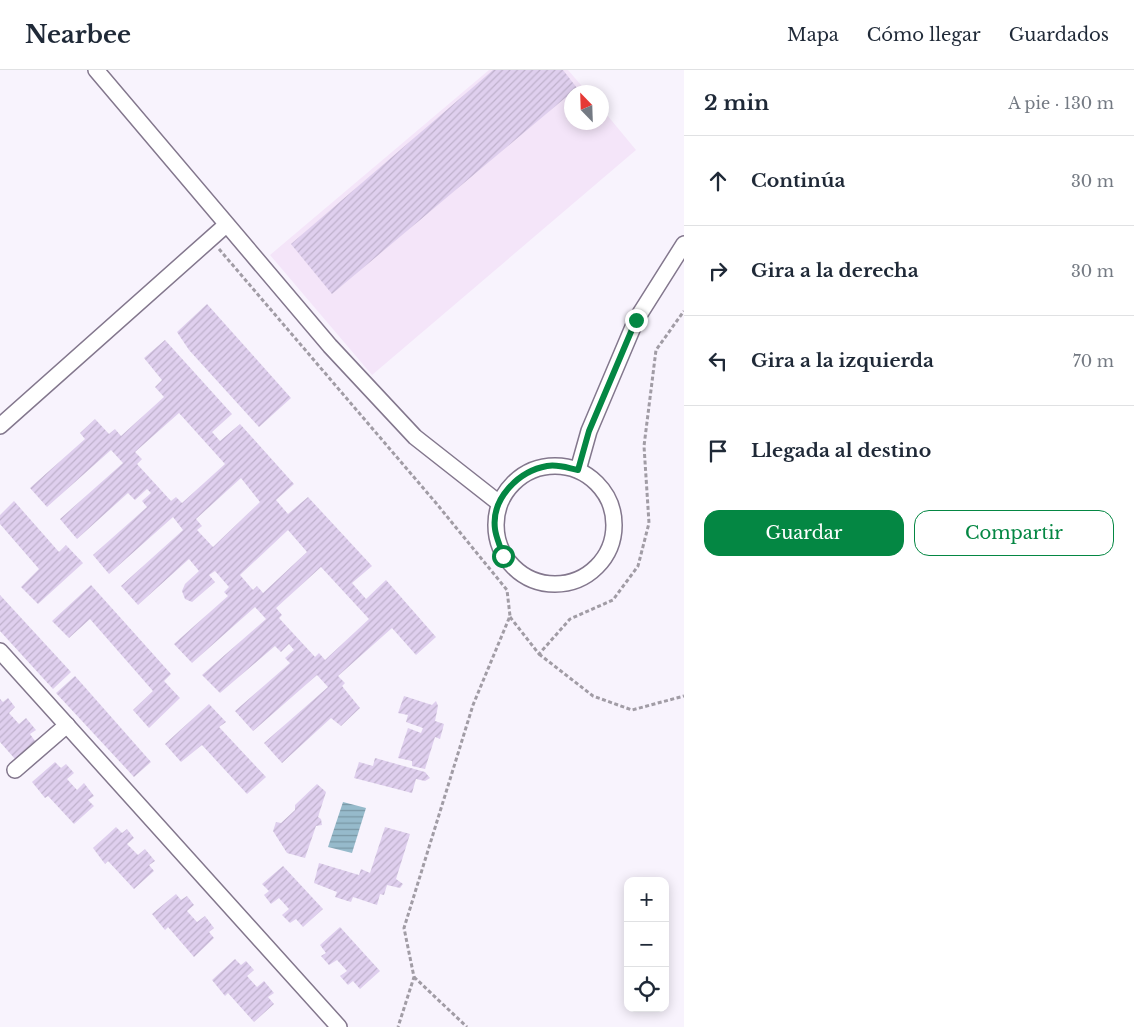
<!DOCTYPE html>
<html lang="es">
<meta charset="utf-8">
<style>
body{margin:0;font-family:"Libre Baskerville",serif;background:#f6f6f7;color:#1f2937}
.controls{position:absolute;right:15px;bottom:15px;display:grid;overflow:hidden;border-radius:10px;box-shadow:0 2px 12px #0003}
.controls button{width:45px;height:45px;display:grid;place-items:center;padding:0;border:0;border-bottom:1px solid #e0e1e3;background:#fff;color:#1f2937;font:25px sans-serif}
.compass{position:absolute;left:564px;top:15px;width:45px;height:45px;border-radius:50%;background:#fff;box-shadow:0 2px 12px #0003;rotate:337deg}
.stop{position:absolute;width:15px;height:15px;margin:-11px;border:4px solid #048743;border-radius:50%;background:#fff}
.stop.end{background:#048743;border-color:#fff;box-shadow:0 1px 5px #0008}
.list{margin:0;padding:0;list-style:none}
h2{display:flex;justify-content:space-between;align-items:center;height:65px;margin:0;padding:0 20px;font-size:21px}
h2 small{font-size:16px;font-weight:400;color:#747a83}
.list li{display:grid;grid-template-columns:32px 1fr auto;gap:15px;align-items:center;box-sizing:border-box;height:90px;padding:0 20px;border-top:1px solid #e0e1e3}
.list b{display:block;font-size:19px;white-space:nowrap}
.list em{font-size:16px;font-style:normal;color:#747a83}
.actions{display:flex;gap:10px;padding:15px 20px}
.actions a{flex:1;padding:11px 0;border:1px solid #048743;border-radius:15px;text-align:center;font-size:18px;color:#048743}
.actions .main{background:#048743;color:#fff}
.icon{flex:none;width:28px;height:28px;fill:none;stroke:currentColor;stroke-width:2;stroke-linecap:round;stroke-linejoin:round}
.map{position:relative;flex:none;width:684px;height:957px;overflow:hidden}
header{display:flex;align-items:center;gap:30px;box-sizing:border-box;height:70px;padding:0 25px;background:#fff;border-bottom:1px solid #e0e1e3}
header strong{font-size:24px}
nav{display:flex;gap:28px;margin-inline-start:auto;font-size:18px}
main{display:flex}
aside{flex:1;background:#fff}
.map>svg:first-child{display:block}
</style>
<header>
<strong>Nearbee</strong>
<nav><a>Mapa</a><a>Cómo llegar</a><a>Guardados</a></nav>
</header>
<main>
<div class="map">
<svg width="684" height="957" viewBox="0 0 684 957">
<defs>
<pattern id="water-rules" width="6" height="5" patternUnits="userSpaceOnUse" patternTransform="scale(1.25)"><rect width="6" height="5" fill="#96bacb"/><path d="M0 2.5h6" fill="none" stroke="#7a97a5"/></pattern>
<pattern id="building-hatch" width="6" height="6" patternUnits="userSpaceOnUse" patternTransform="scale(1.25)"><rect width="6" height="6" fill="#dfcfee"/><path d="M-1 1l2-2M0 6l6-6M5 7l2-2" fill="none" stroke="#bfb1cc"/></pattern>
</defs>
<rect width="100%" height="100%" fill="#f8f3fd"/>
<polygon fill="#f4e5f9" points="489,0 568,0 587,22 572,22 572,52 602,52 602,39 636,80 372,305 270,185"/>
<polygon fill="url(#water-rules)" points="343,732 366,738 352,783 328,777"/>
<g fill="url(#building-hatch)" fill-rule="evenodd">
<polygon points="493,0 563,0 577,18 332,224 291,174"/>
<polygon points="207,234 291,328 259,357 189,280 177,262"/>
<path d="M165 270 232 344 212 362 220 371 240 354 294 414 276 430 288 444 308 427 372 496 352 513 366 529 386 510 436 567 416 585 392 558 338 606 345 613 342 616 360 638 341 656 331 648 282 693 264 673 328 617 317 605 253 661 235 641 290 593 285 588 294 580 289 574 281 582 275 576 220 623 202 605 266 549 255 537 192 593 174 574 228 526 224 522 229 517 215 501 209 505 215 512 192 532 185 529 182 521 185 514 199 501 189 489 138 535 121 516 183 460 173 447 109 504 93 485 147 437 142 431 151 423 147 419 135 430 128 423 77 469 60 449 123 393 111 380 47 437 30 418 85 369 80 363 95 349 109 364 115 359 121 366 164 327 155 317 162 310 144 288ZM179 343 225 394 182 433 176 427 171 431 137 394 142 389 135 382ZM241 408 260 432 213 477 197 460 202 456 196 449ZM288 460 307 482 263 523 257 516 253 520 240 505ZM321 497 369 549 325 590 319 583 315 587 279 548 282 545 276 538Z"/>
<polygon points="14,431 59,482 66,475 83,493 38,534 21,517 39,499 0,454 0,445"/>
<polygon points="91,515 171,604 164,611 180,628 149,658 133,640 153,621 90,549 69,568 52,551"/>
<polygon points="0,525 71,602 53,619 0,561"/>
<polygon points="75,606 151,692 134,707 56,623"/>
<polygon points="404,626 432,635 436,631 438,636 435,651 444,654 440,669 435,667 425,699 412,696 412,691 398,688 408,658 421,663 423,658 406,652 408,645 398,643"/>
<polygon points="8,628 15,637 9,643 19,654 26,648 36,660 30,664 35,671 15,689 0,672 0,629 3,632"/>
<polygon points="209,634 226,652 219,657 266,707 247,724 202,675 181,692 165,674"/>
<polygon points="375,688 425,702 430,708 425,711 416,709 412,723 354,708 359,692 373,696"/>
<polygon points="55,692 61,698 66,694 74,703 67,709 77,720 84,713 94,726 88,730 94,736 74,754 48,726 45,728 32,712"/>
<polygon points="317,714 326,722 318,747 321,749 322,755 316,756 305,788 287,783 273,761 276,752 281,753 295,740 295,735"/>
<polygon points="116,757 122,763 127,759 134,768 127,774 138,785 145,779 155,791 149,795 154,801 134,819 108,791 105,794 93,778"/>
<polygon points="385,757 410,764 396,809 403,814 400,818 387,815 384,825 380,824 377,835 353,827 351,832 335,827 337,822 314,813 319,793 359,805 361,799 370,803"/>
<polygon points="283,796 323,839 303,857 296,849 290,853 282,845 289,839 279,828 271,834 264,825 269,821 262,814"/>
<polygon points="176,824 181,830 187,826 194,835 187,841 197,852 205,846 214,858 209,862 214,868 194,887 168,857 165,860 152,844"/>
<polygon points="340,857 380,901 360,919 353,911 348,915 340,906 347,901 337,890 329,895 321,886 326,883 320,875"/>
<polygon points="235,889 241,895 246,891 254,900 247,906 257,917 264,911 274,923 268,927 274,934 254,952 228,923 225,926 212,910"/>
</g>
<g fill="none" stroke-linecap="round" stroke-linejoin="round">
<g stroke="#83778d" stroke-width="18">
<g id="street">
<polyline points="96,0 330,276 415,367 499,433"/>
<polyline points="0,356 226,155"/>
<circle cx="555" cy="455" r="59"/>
<polyline points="578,400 589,361 636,250 684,174"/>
<polyline points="0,581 339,957"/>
<polyline points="15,700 67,655"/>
</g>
</g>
<g stroke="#a19ca5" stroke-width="3" stroke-dasharray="4 2.5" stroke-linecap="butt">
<polyline points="219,179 436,433 507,520 510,546 473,635 404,858 414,907 398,957"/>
<polyline points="510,547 539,584 570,549 613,530 638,496 649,453 644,376 656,280 684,241"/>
<polyline points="539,584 593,626 632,640 684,626"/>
<polyline points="414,907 467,957"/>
</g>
<use href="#street" stroke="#fff" stroke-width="15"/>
</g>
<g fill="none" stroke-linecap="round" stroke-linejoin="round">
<path stroke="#048743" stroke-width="6" d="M503 486C501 477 496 468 495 459 491 428 519 401 547 396 558 394 568 398 578 400L589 361 636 250"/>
</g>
</svg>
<div class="controls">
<button>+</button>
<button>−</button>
<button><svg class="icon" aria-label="locate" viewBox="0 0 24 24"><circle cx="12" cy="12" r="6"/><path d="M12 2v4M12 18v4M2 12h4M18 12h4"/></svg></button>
</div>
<svg class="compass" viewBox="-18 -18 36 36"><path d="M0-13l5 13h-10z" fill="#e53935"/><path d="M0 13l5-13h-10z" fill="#747a83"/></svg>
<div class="stop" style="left:503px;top:486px"></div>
<div class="stop end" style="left:636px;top:250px"></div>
</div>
<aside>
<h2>2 min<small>A pie · 130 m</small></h2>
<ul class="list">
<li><svg class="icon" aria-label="ahead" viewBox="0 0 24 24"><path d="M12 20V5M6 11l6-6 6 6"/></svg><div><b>Continúa</b></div><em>30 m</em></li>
<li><svg class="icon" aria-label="right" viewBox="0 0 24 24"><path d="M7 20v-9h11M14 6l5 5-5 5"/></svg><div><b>Gira a la derecha</b></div><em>30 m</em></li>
<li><svg class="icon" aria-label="left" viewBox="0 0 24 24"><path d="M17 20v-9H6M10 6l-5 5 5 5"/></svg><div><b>Gira a la izquierda</b></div><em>70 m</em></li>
<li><svg class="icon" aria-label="arrive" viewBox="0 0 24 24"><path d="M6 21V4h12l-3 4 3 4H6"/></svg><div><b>Llegada al destino</b></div></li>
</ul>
<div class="actions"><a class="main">Guardar</a><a>Compartir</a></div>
</aside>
</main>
